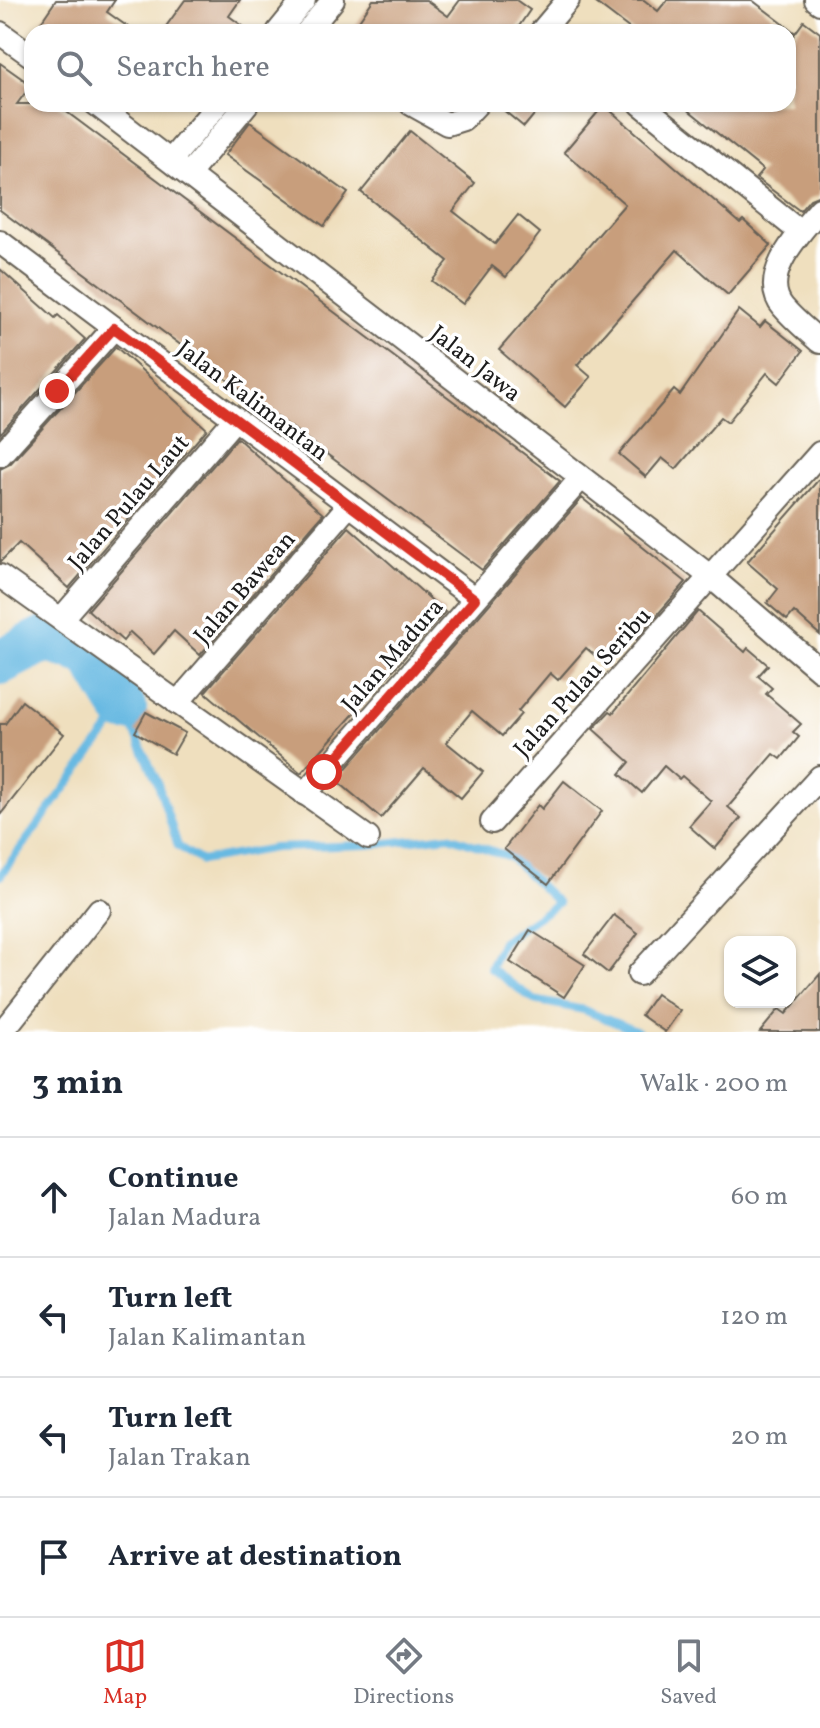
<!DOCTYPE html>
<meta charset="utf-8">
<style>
body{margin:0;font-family:Vollkorn,serif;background:#f2f2f3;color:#1f2937}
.controls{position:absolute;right:24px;bottom:24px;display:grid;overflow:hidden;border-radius:16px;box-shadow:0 2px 6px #0004}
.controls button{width:72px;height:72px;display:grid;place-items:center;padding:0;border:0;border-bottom:2px solid #e0e1e3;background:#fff;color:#1f2937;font:40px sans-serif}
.stop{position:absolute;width:24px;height:24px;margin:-18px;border:6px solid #d93025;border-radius:50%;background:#fff}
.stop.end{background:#d93025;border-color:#fff;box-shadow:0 2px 8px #0008}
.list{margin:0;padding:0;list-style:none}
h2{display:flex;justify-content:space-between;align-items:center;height:104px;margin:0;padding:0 32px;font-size:34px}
h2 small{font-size:26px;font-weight:400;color:#747a83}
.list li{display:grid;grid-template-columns:52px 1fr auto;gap:24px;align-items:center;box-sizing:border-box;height:120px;padding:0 32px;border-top:2px solid #e0e1e3}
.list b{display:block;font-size:30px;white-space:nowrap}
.list p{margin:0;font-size:26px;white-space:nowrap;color:#747a83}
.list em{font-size:26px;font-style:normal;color:#747a83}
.icon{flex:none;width:44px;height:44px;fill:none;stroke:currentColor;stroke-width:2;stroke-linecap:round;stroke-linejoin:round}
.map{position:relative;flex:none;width:820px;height:1032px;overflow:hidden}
.search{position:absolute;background:#fff;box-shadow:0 2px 6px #0004;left:24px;right:24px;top:24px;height:88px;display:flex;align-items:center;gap:20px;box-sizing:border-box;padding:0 28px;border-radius:24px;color:#747a83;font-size:30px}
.sheet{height:584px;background:#fff}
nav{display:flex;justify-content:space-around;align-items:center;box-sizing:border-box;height:112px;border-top:2px solid #e0e1e3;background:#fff;font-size:22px;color:#747a83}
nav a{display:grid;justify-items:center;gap:4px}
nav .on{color:#d93025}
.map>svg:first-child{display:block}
</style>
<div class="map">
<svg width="820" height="1032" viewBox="0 0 820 1032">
<rect width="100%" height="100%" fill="#fff"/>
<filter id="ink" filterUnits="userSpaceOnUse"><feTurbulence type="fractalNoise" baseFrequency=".0125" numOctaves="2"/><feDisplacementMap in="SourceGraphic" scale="16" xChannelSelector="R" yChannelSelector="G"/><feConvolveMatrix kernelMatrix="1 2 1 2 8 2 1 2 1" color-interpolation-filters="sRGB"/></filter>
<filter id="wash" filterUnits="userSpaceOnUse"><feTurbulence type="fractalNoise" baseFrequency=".006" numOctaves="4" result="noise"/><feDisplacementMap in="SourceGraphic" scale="32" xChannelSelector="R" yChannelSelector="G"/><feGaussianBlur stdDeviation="1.8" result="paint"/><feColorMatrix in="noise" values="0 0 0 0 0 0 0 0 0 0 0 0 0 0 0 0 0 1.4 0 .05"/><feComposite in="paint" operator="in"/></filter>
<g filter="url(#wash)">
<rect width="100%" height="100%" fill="#efdfbe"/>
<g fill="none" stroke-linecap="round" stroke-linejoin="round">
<g stroke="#67b9e2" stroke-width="8">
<polyline points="124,709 157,781 178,846 201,861 274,848 368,845 449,836 510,857 558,903 502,941 490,968 534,1000 584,1010 638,1032"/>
<polyline points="0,876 124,709"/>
</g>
<polyline stroke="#67b9e2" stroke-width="46" points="0,662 45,639 90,653 124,709"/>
</g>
<g id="blocks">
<g fill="#c89e7c">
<polygon points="56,0 115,0 107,12 135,32 55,32 41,22"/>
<polygon points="185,0 240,0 229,16 251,32 162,32"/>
<polygon points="373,0 426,0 448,16 460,0 516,0 530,10 515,32 351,32"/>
<polygon points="592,0 644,0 658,11 667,0 752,0 794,32 634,32"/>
<polygon points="804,21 820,33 820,195 810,199 800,211 756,178 763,170 681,104 788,104 788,43"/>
<polygon points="0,63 31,85 17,104 56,104 560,481 482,570 0,210"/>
<polygon points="496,104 543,104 524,127"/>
<polygon points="604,105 740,223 743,220 771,245 728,295 677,250 577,365 591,377 565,407 499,350 625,204 564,152"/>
<polygon points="250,122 348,193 324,226 225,155"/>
<polygon points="410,131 475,183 453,211 495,244 518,215 540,233 506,277 492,266 463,304 432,281 448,261 361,192"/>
<polygon points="0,269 55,318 58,315 85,339 0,434"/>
<polygon points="739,310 760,327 765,321 803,351 779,383 767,373 728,422 721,417 676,469 662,458 646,477 619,454 674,390 680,395"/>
<polygon points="116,347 207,429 69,588 19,543 0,562 0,469 10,464"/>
<polygon points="237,438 323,514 200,655 174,631 154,654 130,632 123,641 88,610"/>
<polygon points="820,478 820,635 794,612 787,620 767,603 778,589 747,562"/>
<polygon points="582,498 686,582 636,639 629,633 604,663 586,648 558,680 550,673 518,711 521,714 502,736 472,711 446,742 483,772 461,798 424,768 381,818 336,780"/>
<polygon points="349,527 445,612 301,773 205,692"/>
<polygon points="698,611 745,652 748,648 768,665 758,676 772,688 766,694 801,724 793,732 799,737 781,759 774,754 728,807 741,818 715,849 689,826 711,801 682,776 679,779 664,766 642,793 620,774 630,762 593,729 610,711 613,713"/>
<polygon points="22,701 64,734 0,815 0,724 5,724"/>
<polygon points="146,712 185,733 173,754 135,732"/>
<polygon points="564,781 602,811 548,884 504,849 538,805 542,809"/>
<polygon points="614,915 638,933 608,973 584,954"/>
<polygon points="530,930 585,965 564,997 510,962"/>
<polygon points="820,974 820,1032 760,1032 779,1009 786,1014"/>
<polygon points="656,994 680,1011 665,1032 641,1015"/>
</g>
</g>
</g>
<g filter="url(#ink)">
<use href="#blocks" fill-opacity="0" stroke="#666055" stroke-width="2"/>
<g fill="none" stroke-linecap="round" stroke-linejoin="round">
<g stroke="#666055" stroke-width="26">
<g id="street">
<polyline points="816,0 820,3"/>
<polyline points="278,32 304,0"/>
<polyline points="307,32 333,0"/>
<polyline points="541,32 568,0"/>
<polyline points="0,33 32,56"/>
<polyline points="96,104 711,577 820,670"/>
<polyline points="411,104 447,124 463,119 477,104"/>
<polyline points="641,104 800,232"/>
<polyline points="171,160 218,104"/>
<polyline points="189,174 247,104"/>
<path d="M820 209C801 232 757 276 783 307 794 320 808 331 820 342"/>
<polyline points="0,242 475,599"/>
<polyline points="0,455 114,328"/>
<polyline points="0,576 368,838"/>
<polyline points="61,619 235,419"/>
<polyline points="177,703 349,505"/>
<polyline points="305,794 581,478"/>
<polyline points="492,822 820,453"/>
<polyline points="639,974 820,777"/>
<polyline points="2,1032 99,910"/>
</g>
</g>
<use href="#street" stroke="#fff" stroke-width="22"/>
</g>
</g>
<g fill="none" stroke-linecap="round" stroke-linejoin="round" filter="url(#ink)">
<polyline stroke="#d93025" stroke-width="10" points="57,391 114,328 475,599 324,772"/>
</g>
<g text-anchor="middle" stroke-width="7" stroke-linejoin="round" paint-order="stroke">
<g font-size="24" fill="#1c1c1c" stroke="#fff">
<text transform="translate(476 363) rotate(38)" y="8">Jalan Jawa</text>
<text transform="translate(253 400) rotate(37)" y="8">Jalan Kalimantan</text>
<text transform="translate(128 502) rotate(-49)" y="8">Jalan Pulau Laut</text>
<text transform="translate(244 587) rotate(-49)" y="8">Jalan Bawean</text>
<text transform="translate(392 655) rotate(-49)" y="8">Jalan Madura</text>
<text transform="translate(582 682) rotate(-48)" y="8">Jalan Pulau Seribu</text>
</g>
</g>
</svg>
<div class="controls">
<button><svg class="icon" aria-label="layers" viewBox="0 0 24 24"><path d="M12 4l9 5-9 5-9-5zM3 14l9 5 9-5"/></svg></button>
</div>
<div class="stop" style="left:324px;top:772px"></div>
<div class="stop end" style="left:57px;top:391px"></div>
<div class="search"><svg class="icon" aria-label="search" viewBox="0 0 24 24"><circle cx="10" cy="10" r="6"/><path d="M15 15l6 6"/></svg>Search here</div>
</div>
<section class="sheet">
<h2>3 min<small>Walk · 200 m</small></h2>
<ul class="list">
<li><svg class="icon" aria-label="ahead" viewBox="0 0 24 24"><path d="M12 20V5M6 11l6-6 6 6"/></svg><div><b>Continue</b><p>Jalan Madura</p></div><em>60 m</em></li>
<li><svg class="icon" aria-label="left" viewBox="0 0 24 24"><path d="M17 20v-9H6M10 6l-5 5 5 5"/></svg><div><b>Turn left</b><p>Jalan Kalimantan</p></div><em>120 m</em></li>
<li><svg class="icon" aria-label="left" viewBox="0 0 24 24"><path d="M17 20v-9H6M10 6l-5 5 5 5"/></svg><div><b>Turn left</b><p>Jalan Trakan</p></div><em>20 m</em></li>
<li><svg class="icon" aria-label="arrive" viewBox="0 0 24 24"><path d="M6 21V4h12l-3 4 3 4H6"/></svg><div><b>Arrive at destination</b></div></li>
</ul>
</section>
<nav>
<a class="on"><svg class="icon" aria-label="map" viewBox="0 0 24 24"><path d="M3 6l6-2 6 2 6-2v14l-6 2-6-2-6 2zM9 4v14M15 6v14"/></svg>Map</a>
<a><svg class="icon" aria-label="directions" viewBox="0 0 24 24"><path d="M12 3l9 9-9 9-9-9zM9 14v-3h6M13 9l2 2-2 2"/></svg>Directions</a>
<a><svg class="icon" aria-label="saved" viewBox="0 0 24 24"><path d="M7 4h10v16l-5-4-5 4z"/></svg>Saved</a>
</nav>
